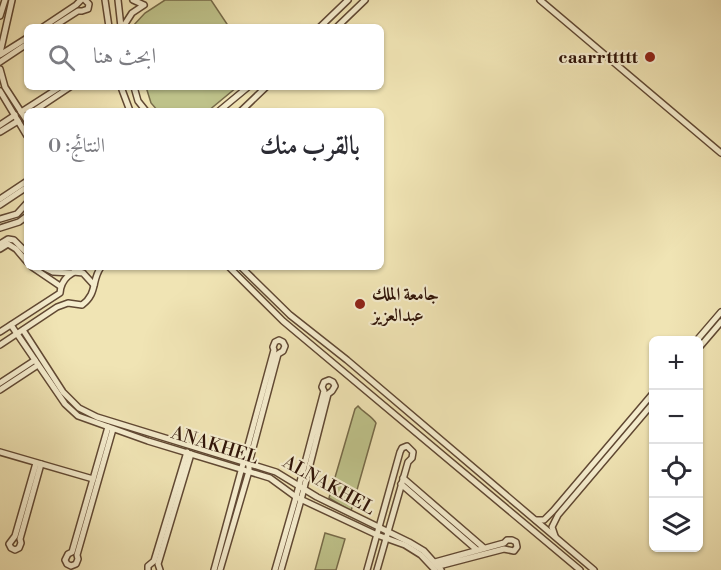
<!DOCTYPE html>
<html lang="ar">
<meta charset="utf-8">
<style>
body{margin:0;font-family:"Libre Bodoni",Amiri,serif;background:#f7f7f7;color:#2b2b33;direction:rtl}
.controls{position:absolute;right:18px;bottom:18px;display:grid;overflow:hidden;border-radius:9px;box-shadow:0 2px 4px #0004}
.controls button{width:54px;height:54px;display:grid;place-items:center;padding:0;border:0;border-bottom:2px solid #e1e1e2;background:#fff;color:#2b2b33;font:30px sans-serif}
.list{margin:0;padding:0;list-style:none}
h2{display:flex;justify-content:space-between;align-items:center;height:78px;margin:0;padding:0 24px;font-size:26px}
h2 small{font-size:20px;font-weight:400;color:#7c7c81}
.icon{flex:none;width:33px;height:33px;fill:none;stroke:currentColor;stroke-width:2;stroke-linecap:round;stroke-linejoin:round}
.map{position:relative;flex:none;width:721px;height:570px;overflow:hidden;direction:ltr}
.search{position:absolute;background:#fff;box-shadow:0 2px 4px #0004;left:24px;top:24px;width:360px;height:66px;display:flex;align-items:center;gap:15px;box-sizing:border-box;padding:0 21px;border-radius:9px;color:#7c7c81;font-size:22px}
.panel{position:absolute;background:#fff;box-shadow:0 2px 4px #0004;left:24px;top:108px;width:360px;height:162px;border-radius:9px;direction:rtl}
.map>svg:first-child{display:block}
</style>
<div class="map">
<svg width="721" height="570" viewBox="0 0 721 570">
<rect width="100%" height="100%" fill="#f0e4b4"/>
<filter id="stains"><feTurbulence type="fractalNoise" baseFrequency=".00333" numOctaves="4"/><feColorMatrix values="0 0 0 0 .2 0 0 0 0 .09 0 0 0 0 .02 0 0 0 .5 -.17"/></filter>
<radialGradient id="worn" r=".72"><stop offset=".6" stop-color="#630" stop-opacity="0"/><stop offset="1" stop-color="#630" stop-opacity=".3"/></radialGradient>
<g fill="#bec28a" stroke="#776b49" stroke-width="1.5">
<polygon points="165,0 211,0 229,27 132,27 145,13"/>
<polygon points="146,87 237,87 208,111 158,111 151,103"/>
<path d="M358 406C364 413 372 416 376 423L351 511 329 498 355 409Z"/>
<polygon points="325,533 345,539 336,570 315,570"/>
</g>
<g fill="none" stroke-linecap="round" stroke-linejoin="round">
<g stroke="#604833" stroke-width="8">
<g id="street">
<polyline points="105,0 109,27"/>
<polyline points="118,0 121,27"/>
<polyline points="540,0 721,153"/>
<polyline points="0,16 5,0"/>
<polyline points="43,27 76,5 81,0"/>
<polyline points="53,27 78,11 82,11 88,9 89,4 85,0"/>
<polyline points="123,27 132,13 144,5 133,0"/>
<polyline points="320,27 348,0"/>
<polyline points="337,27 365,0"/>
<polyline points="0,53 12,0"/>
<polyline points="0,55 27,38"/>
<polyline points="0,62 27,44"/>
<polyline points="0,69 5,87 27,121"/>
<polyline points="121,87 130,111"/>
<polyline points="134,87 138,101 146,111"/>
<polyline points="0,91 27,136"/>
<polyline points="34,111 70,87"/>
<polyline points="219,111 248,87"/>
<polyline points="241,111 266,87"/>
<polyline points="21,112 60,87"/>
<polyline points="0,125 15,115"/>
<polyline points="0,132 18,121"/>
<polyline points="0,199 27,181"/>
<polyline points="0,205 27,187"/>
<polyline points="0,219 17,214 27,203"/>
<polyline points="0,228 19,222 27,216"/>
<polyline points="0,244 8,239 14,240 27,253"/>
<polyline points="0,249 8,244 16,249 27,262"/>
<polyline points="32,267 60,286"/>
<polyline points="43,267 53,272 71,273"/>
<polyline points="229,267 283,321 580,570"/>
<polyline points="241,267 290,315 347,360 594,570"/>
<polyline points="74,272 83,273 94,285"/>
<polyline points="11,325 65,404 78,416 148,441 270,478 296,497 377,535 405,545 421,555 435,570"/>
<polyline points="23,330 63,392 79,408 97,417 276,472 317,497 409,542 424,551 441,570"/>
<path d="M0 332 60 293C61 278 71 273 84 267"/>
<polyline points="697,340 721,312"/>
<path d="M0 345 57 307 68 303 82 305C98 293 91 281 101 267"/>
<polyline points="698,349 721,322"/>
<polyline points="0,383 35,360"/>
<polyline points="0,390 38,365"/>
<polyline points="108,427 72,552 68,554 65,560 67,564 71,566 76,564 78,559 77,555 113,429"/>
<polyline points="0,452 93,479"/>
<polyline points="36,463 15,536 9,544 11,548 15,550 19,548 21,543 20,539 41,464"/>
<polyline points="403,478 484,548"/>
<polyline points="401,484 477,550"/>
<polyline points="536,520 544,520 553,511 654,392"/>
<polyline points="555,536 552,527 558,515 654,402"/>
<polyline points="435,562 504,543 507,540 512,540 516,542 517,547 514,551 504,549 439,566"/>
<polyline points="148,570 148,566 154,561 187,452"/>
<polyline points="160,570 158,564 191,454"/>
<polyline points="214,570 274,350 273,347 275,342 279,340 283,342 285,346 283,351 278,354 249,463 249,471 220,570"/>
<polyline points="275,570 296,497 324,391 322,387 324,382 329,380 333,382 335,386 332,391 328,394 301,500 281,570"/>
<polyline points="367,570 400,452 402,448 407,446 413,452 412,458 408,462 377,570"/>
</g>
</g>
<use href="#street" stroke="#f5edce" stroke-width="5"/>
</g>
<g fill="#8f2418" stroke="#f5edce" stroke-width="2">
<circle cx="650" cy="57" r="6"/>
<circle cx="360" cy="304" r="6"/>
</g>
<g text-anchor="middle" stroke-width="4.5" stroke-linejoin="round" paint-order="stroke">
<g font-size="18" font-weight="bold" fill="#301408" stroke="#f5edce" text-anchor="end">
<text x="638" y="63">caarrttttt</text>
<text x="372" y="300" text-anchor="start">جامعة الملك<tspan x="372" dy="21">عبدالعزيز</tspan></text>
</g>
<g font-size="18" fill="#301408" stroke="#f5edce">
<text transform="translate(215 445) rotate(17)" y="6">ANAKHEL</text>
<text transform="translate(329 485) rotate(29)" y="6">ALNAKHEL</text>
</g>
</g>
<rect width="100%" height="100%" filter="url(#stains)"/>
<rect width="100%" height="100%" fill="url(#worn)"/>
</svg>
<div class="controls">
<button>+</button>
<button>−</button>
<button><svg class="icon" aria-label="locate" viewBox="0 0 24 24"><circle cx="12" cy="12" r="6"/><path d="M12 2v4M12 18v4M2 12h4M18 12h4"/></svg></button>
<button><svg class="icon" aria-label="layers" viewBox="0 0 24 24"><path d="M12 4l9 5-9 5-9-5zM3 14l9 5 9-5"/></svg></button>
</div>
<div class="search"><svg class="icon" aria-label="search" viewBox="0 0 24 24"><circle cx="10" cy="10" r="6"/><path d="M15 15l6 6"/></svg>ابحث هنا</div>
<section class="panel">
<h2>بالقرب منك<small>النتائج: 0</small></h2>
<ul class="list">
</ul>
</section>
</div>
